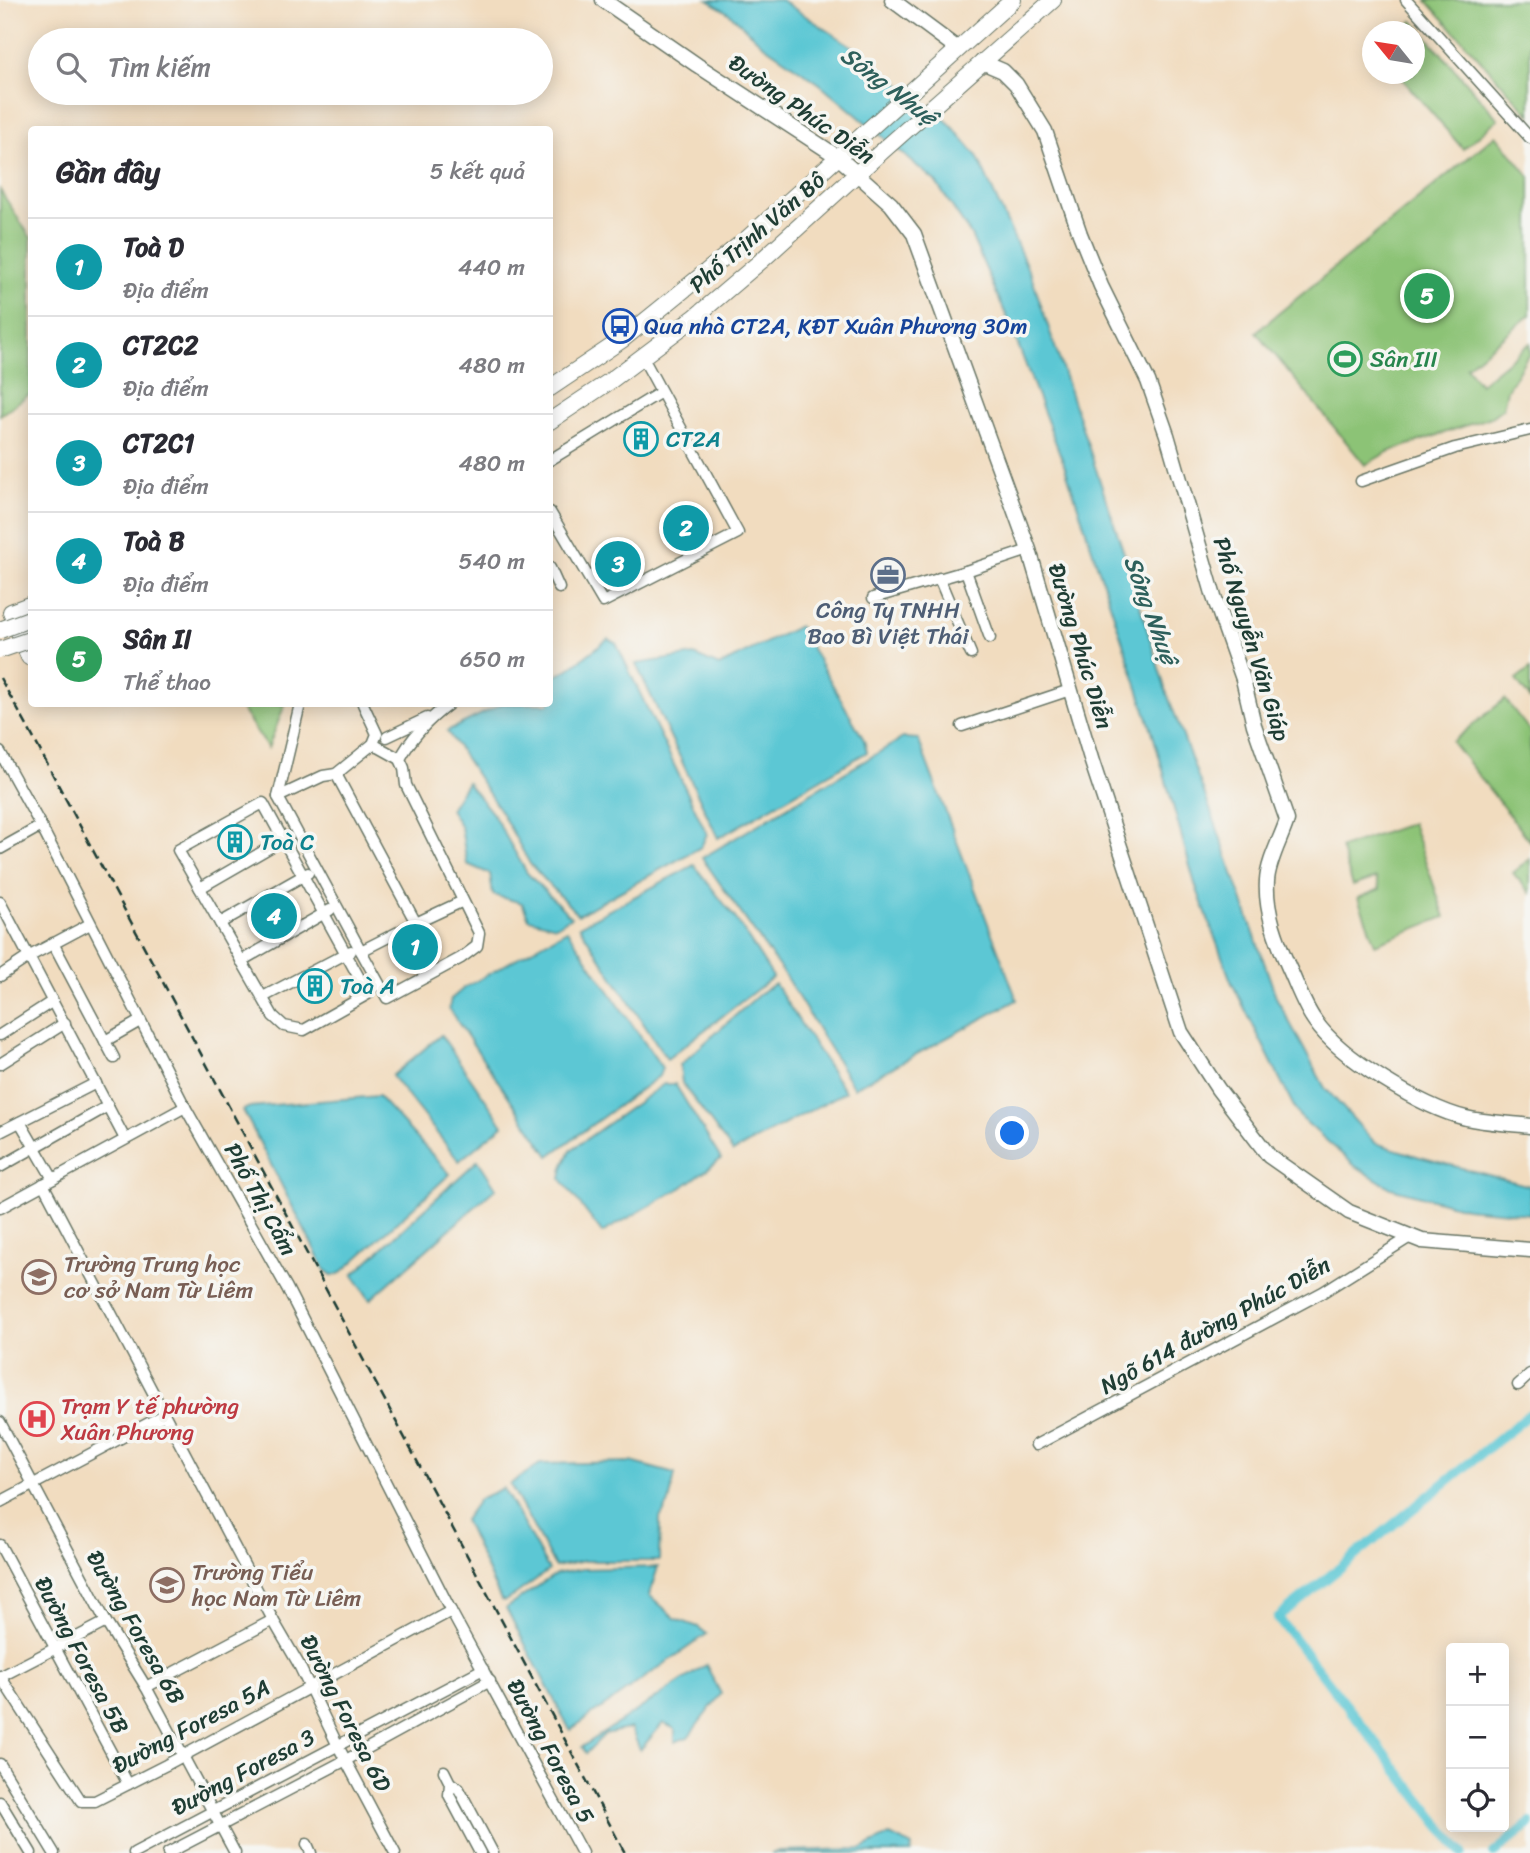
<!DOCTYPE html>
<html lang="vi">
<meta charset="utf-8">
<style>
body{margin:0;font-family:Sriracha,sans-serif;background:#f7f7f7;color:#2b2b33}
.controls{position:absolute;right:21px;bottom:21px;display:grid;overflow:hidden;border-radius:7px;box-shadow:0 4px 18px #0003}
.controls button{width:63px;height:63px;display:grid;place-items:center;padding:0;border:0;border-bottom:2px solid #e1e1e2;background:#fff;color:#2b2b33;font:35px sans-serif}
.compass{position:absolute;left:1362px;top:21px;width:63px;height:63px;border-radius:50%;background:#fff;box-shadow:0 4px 18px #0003;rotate:300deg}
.you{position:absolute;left:1013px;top:1134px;width:24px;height:24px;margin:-18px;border:5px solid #fff;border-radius:50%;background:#1a73e8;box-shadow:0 0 0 10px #1a73e833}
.badge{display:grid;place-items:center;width:46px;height:46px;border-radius:50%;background:#111827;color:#fff;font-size:23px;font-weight:700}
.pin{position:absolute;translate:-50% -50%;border:4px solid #fff;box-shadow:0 2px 7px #0006}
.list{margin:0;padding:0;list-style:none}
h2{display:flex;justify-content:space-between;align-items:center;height:91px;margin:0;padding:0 28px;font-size:30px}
h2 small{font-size:23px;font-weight:400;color:#7c7c81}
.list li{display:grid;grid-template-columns:46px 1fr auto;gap:21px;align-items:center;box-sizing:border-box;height:98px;padding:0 28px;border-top:2px solid #e1e1e2}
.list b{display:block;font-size:26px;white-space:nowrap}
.list p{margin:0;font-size:23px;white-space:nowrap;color:#7c7c81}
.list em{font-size:23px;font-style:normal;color:#7c7c81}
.icon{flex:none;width:38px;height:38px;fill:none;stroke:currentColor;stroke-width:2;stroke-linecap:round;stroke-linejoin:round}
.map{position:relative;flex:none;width:1530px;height:1853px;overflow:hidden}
.search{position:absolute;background:#fff;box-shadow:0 4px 18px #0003;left:28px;top:28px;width:525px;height:77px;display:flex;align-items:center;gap:18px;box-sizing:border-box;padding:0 24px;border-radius:38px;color:#7c7c81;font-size:26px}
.panel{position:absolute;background:#fff;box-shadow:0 4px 18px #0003;left:28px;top:126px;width:525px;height:581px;border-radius:7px}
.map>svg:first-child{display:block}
</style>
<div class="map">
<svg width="1530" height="1853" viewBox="0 0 1530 1853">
<rect width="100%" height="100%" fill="#f6f6f2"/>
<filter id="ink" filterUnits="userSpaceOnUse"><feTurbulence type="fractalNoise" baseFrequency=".0143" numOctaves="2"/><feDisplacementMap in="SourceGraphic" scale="14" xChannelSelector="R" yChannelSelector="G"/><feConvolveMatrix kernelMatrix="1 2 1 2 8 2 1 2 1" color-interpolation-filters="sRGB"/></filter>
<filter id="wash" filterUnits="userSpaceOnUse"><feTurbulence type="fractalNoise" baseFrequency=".00686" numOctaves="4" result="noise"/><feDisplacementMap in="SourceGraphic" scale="28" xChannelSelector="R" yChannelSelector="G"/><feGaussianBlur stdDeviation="1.57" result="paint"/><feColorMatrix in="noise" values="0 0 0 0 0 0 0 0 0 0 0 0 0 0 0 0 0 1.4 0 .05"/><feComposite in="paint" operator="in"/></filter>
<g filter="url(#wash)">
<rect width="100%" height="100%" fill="#f1dcbf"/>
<g fill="#8cc376" stroke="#568055" stroke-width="2">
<polygon points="1428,0 1530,0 1530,115 1427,1"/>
<polygon points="1413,21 1498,119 1463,149 1398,74 1414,74 1414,32 1401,31"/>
<polygon points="1496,135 1530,177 1530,315 1466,367 1480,384 1530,343 1530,355 1526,358 1507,390 1503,408 1491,417 1388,452 1365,465 1256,332"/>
<polygon points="0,190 31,238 31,393 0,415"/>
<polygon points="1530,669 1530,699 1516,680"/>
<polygon points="1505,699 1530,731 1530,841 1452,742"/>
<polygon points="238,704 285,704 268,748"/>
<polygon points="1412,823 1445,917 1375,944 1358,898 1380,889 1376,878 1353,886 1341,848"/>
<polygon points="1530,859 1530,893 1513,873"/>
</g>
<g fill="#5bc7d4" stroke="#3d8284" stroke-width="2">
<polygon points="708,0 781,0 853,47 949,123 977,156 1032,278 1125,556 1165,688 1216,825 1277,999 1325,1088 1375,1143 1420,1157 1530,1186 1530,1214 1465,1208 1391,1188 1355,1166 1298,1115 1231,981 1195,884 1152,731 1065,467 1010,324 971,235 935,181 820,84 762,44 730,14"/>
<polygon points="799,626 864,740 867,752 718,838 636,664 694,655 719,666"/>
<polygon points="608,639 616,643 707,834 701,847 578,915 530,864 501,812 447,731 502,704 550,704 550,679 569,669"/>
<polygon points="903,738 918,739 1017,1000 854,1088 784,974 702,858"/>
<polygon points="467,782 493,814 527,873 571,917 556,926 529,919 522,903 493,895 490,874 467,864 461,827 450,809"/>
<polygon points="694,865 736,919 773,977 667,1059 579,926"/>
<polygon points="567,930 662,1068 659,1076 549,1156 449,1009 451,999 464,988"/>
<polygon points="775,984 845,1092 733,1152 682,1083 680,1065 764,990"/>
<polygon points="441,1035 503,1125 459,1161 392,1076"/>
<polygon points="664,1084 675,1084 721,1159 684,1186 602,1233 561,1179 563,1167 571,1150"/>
<polygon points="378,1096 450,1174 341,1273 333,1276 325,1270 243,1110 250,1107"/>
<polygon points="478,1160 496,1188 370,1300 353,1275"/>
<polygon points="631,1462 675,1474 669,1503 660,1518 659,1561 584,1561 555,1567 510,1484 540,1464"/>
<polygon points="503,1488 549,1570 506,1601 501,1600 464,1520 479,1499"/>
<polygon points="658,1567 649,1595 676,1619 698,1627 707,1634 570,1730 506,1608 556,1574 583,1569"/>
<polygon points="706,1665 721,1694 688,1737 675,1742 675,1729 663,1723 640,1750 631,1728 605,1734 586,1753 582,1747"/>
<polygon points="890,1835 912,1846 911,1853 771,1853 779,1851 862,1849"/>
</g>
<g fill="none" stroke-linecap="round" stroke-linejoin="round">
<g stroke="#5bc7d4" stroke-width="10">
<polyline points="1462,1853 1278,1618 1530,1414"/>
<polyline points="1494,1853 1530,1823"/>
</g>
</g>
</g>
<g filter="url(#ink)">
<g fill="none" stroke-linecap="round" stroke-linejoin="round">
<g stroke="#687565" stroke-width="13">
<g id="minor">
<polyline points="1406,0 1530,138"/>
<polyline points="550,460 661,392"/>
<polyline points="1361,481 1455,448 1530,430"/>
<polyline points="550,512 603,602 738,533 643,358"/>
<polyline points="550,568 559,588"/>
<polyline points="966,571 990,638"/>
<polyline points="939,578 971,654"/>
<polyline points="873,598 966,571 1029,550"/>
<polyline points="300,704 278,797 361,951"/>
<path d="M449 704C429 719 412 736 400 759L404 768 406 785 479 933 477 946 461 958 387 998 361 951 416 923 463 901"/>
<polyline points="962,726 1070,690"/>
<polyline points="387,737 427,718"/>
<polyline points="373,744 400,759"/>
<polyline points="0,752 41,826 185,1107 287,1288 451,1611 582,1853"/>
<polyline points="336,774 416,923"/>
<polyline points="278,797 323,776 336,774 373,744 377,734 363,704"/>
<polygon points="263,803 368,994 304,1030 284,1026 273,1016 178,850"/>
<polyline points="0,849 41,826"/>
<polyline points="200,888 288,837"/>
<polyline points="0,902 125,1139"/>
<polyline points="220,923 308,873"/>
<polyline points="53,943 114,1058"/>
<polyline points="241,961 330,910"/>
<polyline points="0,976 30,956 90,924"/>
<polyline points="263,997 351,951"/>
<polyline points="0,1035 53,1001"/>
<polyline points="105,1041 140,1021"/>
<polyline points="0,1064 65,1023"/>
<polyline points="20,1122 53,1179"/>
<polyline points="0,1132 96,1083"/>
<polyline points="0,1167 108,1106"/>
<polyline points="43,1184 273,1620 298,1663 338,1746 395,1853"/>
<polyline points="0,1208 185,1107"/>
<polyline points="1518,1385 1530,1374"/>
<polyline points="0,1422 106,1622 146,1687 235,1853"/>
<polyline points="1036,1445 1323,1292 1410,1237"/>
<polyline points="0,1502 164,1415"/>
<polyline points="0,1545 128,1784"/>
<polyline points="0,1676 81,1801 95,1801 166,1765 451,1611"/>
<polyline points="0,1677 106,1622"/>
<polyline points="146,1687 273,1620"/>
<polyline points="0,1764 54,1853"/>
<polyline points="444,1771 450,1783 449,1795 480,1853"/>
<polyline points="450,1783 459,1789 493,1853"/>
<polyline points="0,1802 31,1853"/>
<polyline points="307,1844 311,1853"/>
<polyline points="134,1853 483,1669"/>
<polyline points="168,1853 346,1760 490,1681"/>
</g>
</g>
<g stroke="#687565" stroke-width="17">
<g id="tertiary">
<polyline points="603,0 697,65 838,157 891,204 914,234 1029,550 1092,762 1181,1032 1218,1089 1269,1156 1349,1212 1422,1241 1530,1250"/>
<polyline points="892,0 958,49"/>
<path d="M982 62 1003 71 1016 84 1045 131 1080 234 1101 286 1148 381 1167 435 1214 597 1243 679 1254 725 1287 820C1281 839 1268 861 1267 881 1265 911 1277 941 1289 968 1297 985 1304 1006 1315 1021 1340 1058 1423 1108 1466 1118 1487 1123 1509 1123 1530 1126"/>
</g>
</g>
<g stroke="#687565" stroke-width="18">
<g id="secondary">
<polyline points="550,388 623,339 749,237 1013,0"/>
<polyline points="550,421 610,381 694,318 761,261 870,162 1053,0"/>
<polyline points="32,604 11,612 29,657 32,656"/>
</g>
</g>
<use href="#minor" stroke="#fff" stroke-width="10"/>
<use href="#tertiary" stroke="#fff" stroke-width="14"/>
<use href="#secondary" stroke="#fff" stroke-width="16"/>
<polyline stroke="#1f3d34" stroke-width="2.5" stroke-dasharray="10 5" stroke-linecap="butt" points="0,678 27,726 625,1853"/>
<g stroke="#687565" stroke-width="18" stroke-linecap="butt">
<g id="secondary-bridge">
<polyline points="0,630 32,618"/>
<polyline points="0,650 32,639"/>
</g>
</g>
<use href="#secondary-bridge" stroke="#fff" stroke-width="16"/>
</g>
</g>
<defs>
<g id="bus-ring" transform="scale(1.75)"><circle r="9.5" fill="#f6f6f2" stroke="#1a4fb4" stroke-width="1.5"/><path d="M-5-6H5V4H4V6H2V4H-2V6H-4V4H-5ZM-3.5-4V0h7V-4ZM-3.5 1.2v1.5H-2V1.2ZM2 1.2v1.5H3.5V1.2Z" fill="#1a4fb4"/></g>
<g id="stadium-ring" transform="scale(1.75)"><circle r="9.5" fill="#f6f6f2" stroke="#2e9e5b" stroke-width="1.5"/><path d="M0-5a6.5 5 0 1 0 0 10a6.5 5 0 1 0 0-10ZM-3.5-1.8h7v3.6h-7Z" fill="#2e9e5b"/></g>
<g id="building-ring" transform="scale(1.75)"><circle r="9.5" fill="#f6f6f2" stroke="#0f9aa8" stroke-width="1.5"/><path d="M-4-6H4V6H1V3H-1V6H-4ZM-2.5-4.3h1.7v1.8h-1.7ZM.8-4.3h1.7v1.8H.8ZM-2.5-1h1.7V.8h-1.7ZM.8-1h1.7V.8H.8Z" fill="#0f9aa8"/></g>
<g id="office-ring" transform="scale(1.75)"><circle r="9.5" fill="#f6f6f2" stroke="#5c6f8a" stroke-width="1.5"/><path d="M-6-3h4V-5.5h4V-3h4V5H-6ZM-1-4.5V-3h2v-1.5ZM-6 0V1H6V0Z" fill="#5c6f8a"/></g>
<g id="school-ring" transform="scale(1.75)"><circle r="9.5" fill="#f6f6f2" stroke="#8d6e63" stroke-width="1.5"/><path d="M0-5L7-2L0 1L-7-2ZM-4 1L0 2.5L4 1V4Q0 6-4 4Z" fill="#8d6e63"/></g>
<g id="hospital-ring" transform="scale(1.75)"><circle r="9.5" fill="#f6f6f2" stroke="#e0444e" stroke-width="1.5"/><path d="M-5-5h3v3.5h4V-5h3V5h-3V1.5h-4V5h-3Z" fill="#e0444e"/></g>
</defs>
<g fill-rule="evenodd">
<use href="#bus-ring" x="620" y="326"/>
<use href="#stadium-ring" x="1345" y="359"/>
<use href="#building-ring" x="641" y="439"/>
<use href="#office-ring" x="888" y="575"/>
<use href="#building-ring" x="235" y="842"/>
<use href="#building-ring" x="315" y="986"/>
<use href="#school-ring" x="39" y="1277"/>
<use href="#hospital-ring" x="37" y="1419"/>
<use href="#school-ring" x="167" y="1585"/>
</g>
<g text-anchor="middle" stroke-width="7" stroke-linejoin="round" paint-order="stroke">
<g font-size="23" fill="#1f3d34" stroke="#f6f6f2">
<text transform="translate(802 109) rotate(35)" y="8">Đường Phúc Diễn</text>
<text transform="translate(757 232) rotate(-41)" y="8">Phố Trịnh Văn Bô</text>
<text transform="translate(1252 639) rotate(73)" y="8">Phố Nguyễn Văn Giáp</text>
<text transform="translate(1081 646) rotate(73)" y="8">Đường Phúc Diễn</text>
<text transform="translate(261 1199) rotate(61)" y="8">Phố Thị Cẩm</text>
<text transform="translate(1215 1325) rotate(-29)" y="8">Ngõ 614 đường Phúc Diễn</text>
<text transform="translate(136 1627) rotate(60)" y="8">Đường Foresa 6B</text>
<text transform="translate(82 1655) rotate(62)" y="8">Đường Foresa 5B</text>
<text transform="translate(346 1713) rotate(63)" y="8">Đường Foresa 6D</text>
<text transform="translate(191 1726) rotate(-28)" y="8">Đường Foresa 5A</text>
<text transform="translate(551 1751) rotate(62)" y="8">Đường Foresa 5</text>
<text transform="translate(243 1772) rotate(-28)" y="8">Đường Foresa 3</text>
</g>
<g font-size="23" fill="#164399" stroke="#f6f6f2" text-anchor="start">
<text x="644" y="334">Qua nhà CT2A, KĐT Xuân Phương 30m</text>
</g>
<g font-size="23" fill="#27864d" stroke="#f6f6f2" text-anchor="start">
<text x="1370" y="367">Sân III</text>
</g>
<g font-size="23" fill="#0d838f" stroke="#f6f6f2" text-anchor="start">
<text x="666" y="447">CT2A</text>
<text x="260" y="850">Toà C</text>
<text x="340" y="994">Toà A</text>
</g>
<g font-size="23" fill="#4e5e75" stroke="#f6f6f2">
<text x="888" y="618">Công Ty TNHH<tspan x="888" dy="26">Bao Bì Việt Thái</tspan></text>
</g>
<g font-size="23" fill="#785e54" stroke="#f6f6f2" text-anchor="start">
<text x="64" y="1272">Trường Trung học<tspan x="64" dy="26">cơ sở Nam Từ Liêm</tspan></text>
<text x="192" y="1580">Trường Tiểu<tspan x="192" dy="26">học Nam Từ Liêm</tspan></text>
</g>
<g font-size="23" fill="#be3a42" stroke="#f6f6f2" text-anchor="start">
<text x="61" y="1414">Trạm Y tế phường<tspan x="61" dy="26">Xuân Phương</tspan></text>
</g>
<g font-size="24" font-style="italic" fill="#2e605c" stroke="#f6f6f2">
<text transform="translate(889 86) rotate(37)" y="8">Sông Nhuệ</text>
<text transform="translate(1151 610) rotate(70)" y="8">Sông Nhuệ</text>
</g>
</g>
</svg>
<div class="controls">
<button>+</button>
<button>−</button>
<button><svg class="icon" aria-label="locate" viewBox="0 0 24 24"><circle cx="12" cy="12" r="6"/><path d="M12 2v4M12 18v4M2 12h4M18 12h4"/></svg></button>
</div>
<svg class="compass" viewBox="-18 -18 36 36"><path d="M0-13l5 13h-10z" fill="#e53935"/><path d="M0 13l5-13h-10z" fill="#7c7c81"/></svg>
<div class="you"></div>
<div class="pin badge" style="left:415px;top:947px;background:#0f9aa8">1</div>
<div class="pin badge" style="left:686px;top:528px;background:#0f9aa8">2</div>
<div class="pin badge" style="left:618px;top:564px;background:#0f9aa8">3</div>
<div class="pin badge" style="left:274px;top:916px;background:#0f9aa8">4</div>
<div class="pin badge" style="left:1427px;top:296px;background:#2e9e5b">5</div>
<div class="search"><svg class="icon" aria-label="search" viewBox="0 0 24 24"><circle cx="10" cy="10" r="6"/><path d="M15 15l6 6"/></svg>Tìm kiếm</div>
<section class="panel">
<h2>Gần đây<small>5 kết quả</small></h2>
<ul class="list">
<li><span class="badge" style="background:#0f9aa8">1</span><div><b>Toà D</b><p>Địa điểm</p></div><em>440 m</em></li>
<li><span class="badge" style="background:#0f9aa8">2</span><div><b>CT2C2</b><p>Địa điểm</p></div><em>480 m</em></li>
<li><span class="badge" style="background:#0f9aa8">3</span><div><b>CT2C1</b><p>Địa điểm</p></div><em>480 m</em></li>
<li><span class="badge" style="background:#0f9aa8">4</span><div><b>Toà B</b><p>Địa điểm</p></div><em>540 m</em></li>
<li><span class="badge" style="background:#2e9e5b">5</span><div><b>Sân II</b><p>Thể thao</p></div><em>650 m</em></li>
</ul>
</section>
</div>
